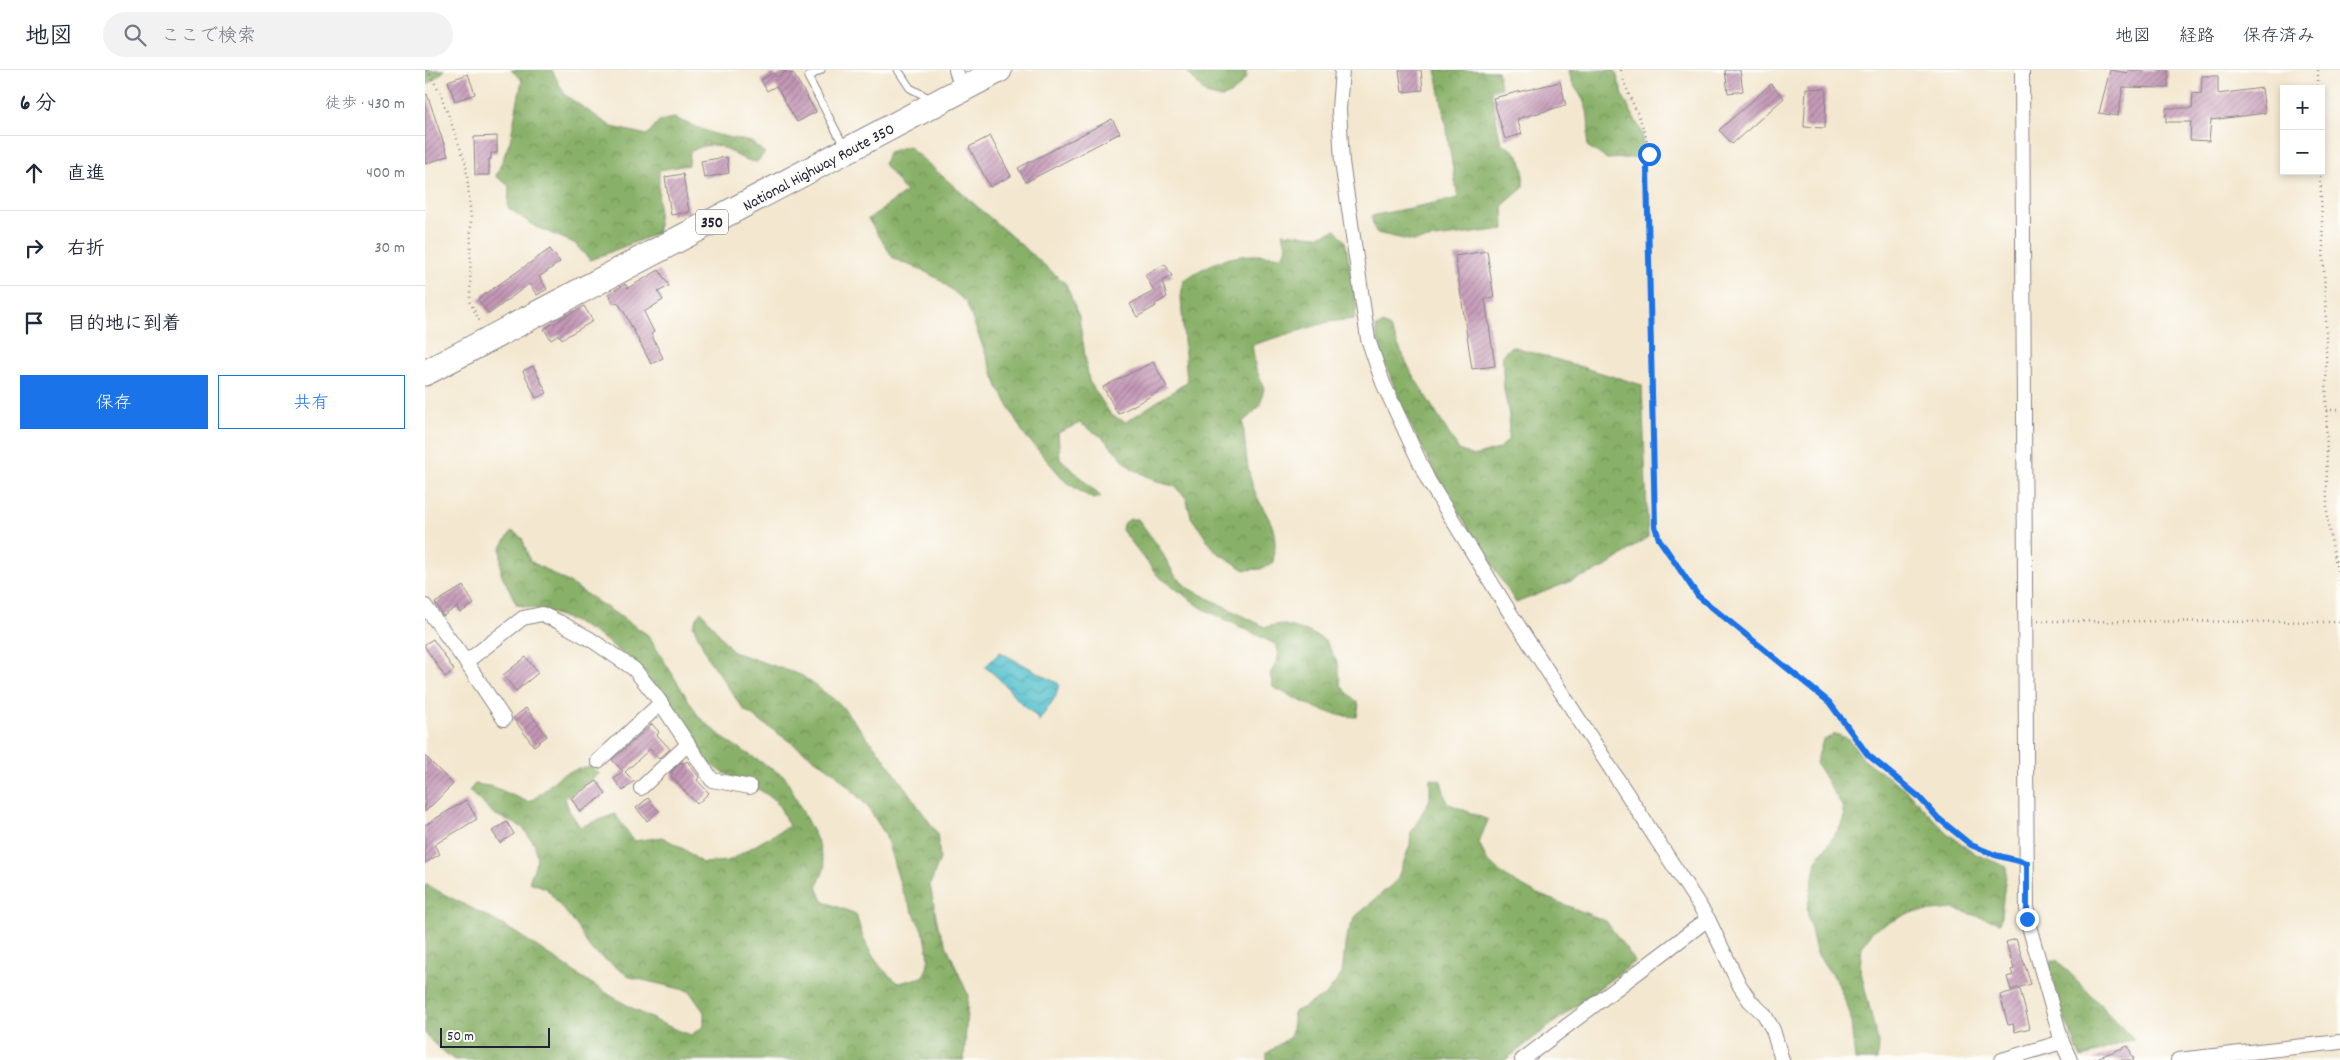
<!DOCTYPE html>
<html lang="ja">
<meta charset="utf-8">
<style>
body{margin:0;font-family:Dekko,"Klee One",sans-serif;background:#f2f2f3;color:#1f2937}
.controls{position:absolute;right:15px;top:15px;display:grid;overflow:hidden;border-radius:0px;box-shadow:0 2px 8px #0003}
.controls button{width:45px;height:45px;display:grid;place-items:center;padding:0;border:0;border-bottom:1px solid #e0e1e3;background:#fff;color:#1f2937;font:25px sans-serif}
.scale{position:absolute;left:15px;bottom:12px;width:110px;box-sizing:border-box;padding-left:5px;border:2px solid #22223b;border-top:0;font-size:14px;line-height:18px;white-space:nowrap;color:#22223b;-webkit-text-stroke:4px #fdfcf7;paint-order:stroke}
.stop{position:absolute;width:15px;height:15px;margin:-11px;border:4px solid #1a73e8;border-radius:50%;background:#fff}
.stop.end{background:#1a73e8;border-color:#fff;box-shadow:0 1px 5px #0008}
.list{margin:0;padding:0;list-style:none}
h2{display:flex;justify-content:space-between;align-items:center;height:65px;margin:0;padding:0 20px;font-size:21px}
h2 small{font-size:16px;font-weight:400;color:#747a83}
.list li{display:grid;grid-template-columns:32px 1fr auto;gap:15px;align-items:center;box-sizing:border-box;height:75px;padding:0 20px;border-top:1px solid #e0e1e3}
.list b{display:block;font-size:19px;white-space:nowrap}
.list em{font-size:16px;font-style:normal;color:#747a83}
.actions{display:flex;gap:10px;padding:15px 20px}
.actions a{flex:1;padding:11px 0;border:1px solid #1a73e8;border-radius:0px;text-align:center;font-size:18px;color:#1a73e8}
.actions .main{background:#1a73e8;color:#fff}
.icon{flex:none;width:28px;height:28px;fill:none;stroke:currentColor;stroke-width:2;stroke-linecap:round;stroke-linejoin:round}
.map{position:relative;flex:none;width:1915px;height:990px;overflow:hidden}
header{display:flex;align-items:center;gap:30px;box-sizing:border-box;height:70px;padding:0 25px;background:#fff;border-bottom:1px solid #e0e1e3}
header strong{font-size:24px}
nav{display:flex;gap:28px;margin-inline-start:auto;font-size:18px}
.search{width:350px;height:45px;background:#f2f2f3;display:flex;align-items:center;gap:12px;box-sizing:border-box;padding:0 18px;border-radius:28px;color:#747a83;font-size:19px}
main{display:flex}
aside{flex:1;background:#fff}
.map>svg:first-child{display:block}
</style>
<header>
<strong>地図</strong>
<div class="search"><svg class="icon" aria-label="search" viewBox="0 0 24 24"><circle cx="10" cy="10" r="6"/><path d="M15 15l6 6"/></svg>ここで検索</div>
<nav><a>地図</a><a>経路</a><a>保存済み</a></nav>
</header>
<main>
<aside>
<h2>6 分<small>徒歩 · 430 m</small></h2>
<ul class="list">
<li><svg class="icon" aria-label="ahead" viewBox="0 0 24 24"><path d="M12 20V5M6 11l6-6 6 6"/></svg><div><b>直進</b></div><em>400 m</em></li>
<li><svg class="icon" aria-label="right" viewBox="0 0 24 24"><path d="M7 20v-9h11M14 6l5 5-5 5"/></svg><div><b>右折</b></div><em>30 m</em></li>
<li><svg class="icon" aria-label="arrive" viewBox="0 0 24 24"><path d="M6 21V4h12l-3 4 3 4H6"/></svg><div><b>目的地に到着</b></div></li>
</ul>
<div class="actions"><a class="main">保存</a><a>共有</a></div>
</aside>
<div class="map">
<svg width="1915" height="990" viewBox="0 0 1915 990">
<defs>
<pattern id="forest-crowns" width="20" height="18" patternUnits="userSpaceOnUse" patternTransform="scale(1.25)"><rect width="20" height="18" fill="#88b067"/><path d="M2 6a3 3 0 1 1 6 0M12 15a3 3 0 1 1 6 0" fill="none" stroke="#6f8f56"/></pattern>
<pattern id="water-waves" width="16" height="10" patternUnits="userSpaceOnUse" patternTransform="scale(1.25)"><rect width="16" height="10" fill="#55c1ce"/><path d="M0 5q4-4 8 0t8 0" fill="none" stroke="#469ca8"/></pattern>
<pattern id="building-hatch" width="6" height="6" patternUnits="userSpaceOnUse" patternTransform="scale(1.25)"><rect width="6" height="6" fill="#c396b5"/><path d="M-1 1l2-2M0 6l6-6M5 7l2-2" fill="none" stroke="#9e7a94"/></pattern>
</defs>
<rect width="100%" height="100%" fill="#fdfcf7"/>
<filter id="ink" filterUnits="userSpaceOnUse"><feTurbulence type="fractalNoise" baseFrequency=".02" numOctaves="2"/><feDisplacementMap in="SourceGraphic" scale="10" xChannelSelector="R" yChannelSelector="G"/><feConvolveMatrix kernelMatrix="1 2 1 2 8 2 1 2 1" color-interpolation-filters="sRGB"/></filter>
<filter id="wash" filterUnits="userSpaceOnUse"><feTurbulence type="fractalNoise" baseFrequency=".0096" numOctaves="4" result="noise"/><feDisplacementMap in="SourceGraphic" scale="20" xChannelSelector="R" yChannelSelector="G"/><feGaussianBlur stdDeviation="1.12" result="paint"/><feColorMatrix in="noise" values="0 0 0 0 0 0 0 0 0 0 0 0 0 0 0 0 0 1.4 0 .05"/><feComposite in="paint" operator="in"/></filter>
<g filter="url(#wash)">
<rect width="100%" height="100%" fill="#f3e7cf"/>
<g fill="url(#forest-crowns)" stroke="#556951">
<polygon points="0,0 20,0 0,17"/>
<path d="M86 0H127L140 25 187 57 222 65 234 51 249 48 289 64 326 72 340 83 332 92C302 89 299 63 265 82L264 95 234 100 233 163 165 190 149 173 111 157 83 138 84 116 71 106 85 71 97 10Z"/>
<polygon points="761,0 821,0 821,8 810,21 797,28 781,24"/>
<path d="M1011 0 1073 1 1076 18 1066 21 1076 74C1099 82 1099 96 1098 118L1078 135 1079 159 988 171 951 163 946 146 1033 128Z"/>
<path d="M1144 0H1190L1199 28 1217 63 1219 87 1182 89 1162 76C1164 62 1165 45 1159 32 1153 19 1146 16 1144 0Z"/>
<path d="M483 76 641 214 654 247 664 311 686 345 701 352 762 312 756 228 758 211C791 188 817 181 856 187L862 178 857 163 892 166 911 160 920 171 932 236 929 249 903 252 827 275 831 299 839 318 835 336 818 352C820 374 821 393 827 414 838 447 856 451 848 492L836 499 820 500 790 481 766 447 761 428 749 416 733 412 706 398 677 367 655 353 633 363 635 388 676 427 668 429 642 413 598 363 573 317 541 232 515 210 495 199 469 189 443 149 481 122 459 94 463 82Z"/>
<path d="M958 254 965 258 987 304 1034 380 1048 386 1074 379 1083 370 1084 346 1079 319 1077 285 1086 276 1217 315 1223 467 1179 498 1091 533C1046 461 997 391 967 311 960 293 952 276 951 257Z"/>
<path d="M705 449H713L734 477 749 504 763 518 840 557 856 554 882 561 901 571 913 594 916 616 934 634 932 647C901 646 876 631 848 617L845 604 853 590 852 575 777 538 733 506 697 460 698 454Z"/>
<path d="M87 461 97 468 105 491 143 512 223 565 274 647 301 670 360 707 394 774 400 797 392 817 398 831 431 844C438 872 449 896 474 913L498 907 502 898 504 887 500 866 477 820 460 764 442 736 409 702 319 640 284 590 268 555 276 541 308 582 376 605 414 633 459 688 512 763 515 789 505 815 513 856 543 925 539 990H29L7 972 0 963V814C29 830 60 844 88 861 146 898 200 942 266 965L279 956V942L264 921 205 907 165 879 152 856 121 818 104 812 112 790 110 775 97 757 69 744 44 721 50 714 69 717 103 732C117 725 122 716 134 707 144 700 157 699 168 696L174 704 140 728 144 740 155 757 190 744 209 771 237 767 259 779 277 793 303 791 364 756C360 749 356 736 349 730 331 714 306 709 286 695 278 690 264 661 257 652 211 591 171 547 92 535L76 503V477Z"/>
<polygon points="1411,664 1424,669 1439,690 1479,718 1522,763 1551,784 1582,797 1575,853 1529,839 1484,843 1448,860 1437,877 1435,898 1453,973 1452,990 1430,990 1425,943 1413,914 1391,882 1382,840 1391,791 1415,757 1419,747 1417,736 1391,693 1398,670"/>
<polygon points="1005,708 1016,711 1022,733 1063,750 1054,772 1062,791 1084,809 1110,823 1181,851 1210,891 1080,990 842,990 842,983 866,966 869,942 901,925 917,904 921,867 930,847 972,810 985,775 986,763 1005,729"/>
<polygon points="1627,890 1633,891 1709,969 1656,988 1639,947 1624,895"/>
</g>
<path fill="url(#water-waves)" stroke="#3c7284" d="M575 582 634 614 631 626 614 651C609 642 601 639 594 631 583 619 574 607 560 597Z"/>
<g id="blocks">
<g fill="url(#building-hatch)">
<polygon points="974,0 996,0 998,20 977,22"/>
<polygon points="1300,0 1315,0 1318,21 1303,23"/>
<polygon points="1685,0 1703,3 1703,0 1743,0 1743,18 1698,17 1693,46 1674,43"/>
<polygon points="362,1 365,4 368,3 391,42 372,52 351,16 342,21 336,10 348,3 351,7"/>
<polygon points="43,4 50,24 30,31 23,11"/>
<polygon points="1777,6 1793,6 1793,24 1837,18 1840,43 1786,50 1784,71 1765,70 1766,52 1741,52 1741,38 1767,38 1768,23 1776,24"/>
<polygon points="1135,12 1141,35 1092,49 1097,64 1080,69 1068,28"/>
<polygon points="1346,14 1359,28 1307,74 1294,60"/>
<polygon points="1381,18 1401,19 1400,58 1379,57"/>
<polygon points="2,24 23,86 0,94 0,25"/>
<polygon points="687,49 695,63 601,112 593,98"/>
<polygon points="72,66 72,83 66,83 66,89 64,89 64,105 50,105 49,67"/>
<polygon points="565,66 586,106 565,117 544,77"/>
<polygon points="302,87 304,103 279,108 276,91"/>
<polygon points="258,104 264,142 246,145 240,107"/>
<polygon points="125,179 135,192 114,207 122,219 112,225 104,214 64,244 53,229"/>
<polygon points="1062,181 1069,228 1060,229 1070,296 1047,299 1030,186"/>
<polygon points="740,194 747,206 737,211 742,227 730,234 731,236 712,247 705,234 729,221 720,205"/>
<polygon points="234,200 244,216 233,222 238,230 219,242 229,262 226,264 238,288 226,294 198,240 192,232 189,234 183,224 200,214 203,218"/>
<polygon points="159,236 168,251 137,269 134,265 126,270 119,259"/>
<polygon points="728,292 742,317 693,344 678,317"/>
<polygon points="108,296 122,323 111,328 98,301"/>
<polygon points="38,516 49,534 35,543 32,537 18,546 10,533"/>
<polygon points="8,569 29,600 20,607 0,577 0,574"/>
<polygon points="101,587 113,603 91,621 78,605"/>
<polygon points="101,638 122,666 109,676 88,648"/>
<polygon points="227,654 234,662 232,665 245,679 234,689 225,679 200,702 209,711 198,721 189,709 198,701 187,690"/>
<polygon points="0,686 28,714 0,742"/>
<polygon points="262,691 274,707 272,710 284,723 272,734 246,706 248,704 246,702 256,692 258,694"/>
<polygon points="172,711 181,724 155,742 146,728"/>
<polygon points="223,728 234,741 222,751 211,738"/>
<polygon points="41,730 52,749 9,775 15,784 0,793 0,755"/>
<polygon points="82,752 89,764 75,773 67,761"/>
<polygon points="1591,869 1606,914 1586,920 1582,907 1588,905 1586,900 1589,899 1581,872"/>
<polygon points="1595,919 1605,958 1590,962 1588,954 1583,955 1575,925"/>
<polygon points="1703,976 1709,990 1669,990 1669,989"/>
</g>
</g>
</g>
<g filter="url(#ink)">
<use href="#blocks" fill-opacity="0" stroke="#8a8485" stroke-width="1"/>
<g fill="none" stroke-linecap="round" stroke-linejoin="round">
<g stroke="#8a8485" stroke-width="9">
<g id="lane">
<polyline points="396,0 383,7 420,78"/>
<polyline points="473,0 485,18 502,27 504,31"/>
</g>
</g>
<g stroke="#8a8485" stroke-width="16">
<g id="street">
<polyline points="531,0 537,19"/>
<polyline points="917,0 914,39 917,92 943,269 958,313 1003,410 1087,546 1283,849 1315,916 1325,931 1339,944 1348,960 1357,990"/>
<polyline points="1597,0 1602,849 1637,972 1645,990"/>
<polyline points="0,536 41,592 98,548 117,544 134,552 165,569 209,599 231,626 287,710 325,717"/>
<polyline points="41,592 79,649"/>
<polyline points="173,691 236,633"/>
<polyline points="216,718 262,675"/>
<polyline points="1097,990 1283,849"/>
<polyline points="1577,990 1637,972"/>
<polyline points="1753,990 1915,972"/>
</g>
</g>
<g stroke="#8a8485" stroke-width="27">
<polyline id="highway" points="0,303 574,0"/>
</g>
<g stroke="#8a8485" stroke-width="2.5" stroke-dasharray="1 4" stroke-linecap="butt">
<polyline points="2,0 15,22 41,94 46,149 45,232 55,252"/>
<path d="M1196 0C1204 38 1228 56 1222 99L1230 456 1234 469 1273 526 1404 632 1443 685 1493 725 1513 748 1546 775 1589 789"/>
<polyline points="1893,0 1893,19"/>
<polyline points="1895,101 1901,250 1902,448 1915,515"/>
<polyline points="1901,340 1915,340"/>
<polyline points="1613,551 1915,552"/>
</g>
<use href="#lane" stroke="#fff" stroke-width="7"/>
<use href="#street" stroke="#fff" stroke-width="14"/>
<use href="#highway" stroke="#fff" stroke-width="25"/>
</g>
</g>
<g fill="none" stroke-linecap="round" stroke-linejoin="round" filter="url(#ink)">
<polyline stroke="#1a73e8" stroke-width="6" points="1224,84 1222,99 1230,456 1234,469 1273,526 1404,632 1443,685 1493,726 1513,748 1546,775 1570,785 1602,793 1602,849"/>
</g>
<g text-anchor="middle" stroke-width="5" stroke-linejoin="round" paint-order="stroke">
<rect fill="#fdfcf7" stroke="#646373" stroke-width="1" x="271" y="139.5" width="32" height="25" rx="4"/>
<g font-size="15" font-weight="bold" fill="#22223b">
<text x="287" y="157">350</text>
</g>
<g font-size="16" fill="#22223b" stroke="#fdfcf7">
<text transform="translate(393 96) rotate(-28)" y="6">National Highway Route 350</text>
</g>
</g>
</svg>
<div class="controls">
<button>+</button>
<button>−</button>
</div>
<div class="scale">50 m</div>
<div class="stop" style="left:1224px;top:84px"></div>
<div class="stop end" style="left:1602px;top:849px"></div>
</div>
</main>
